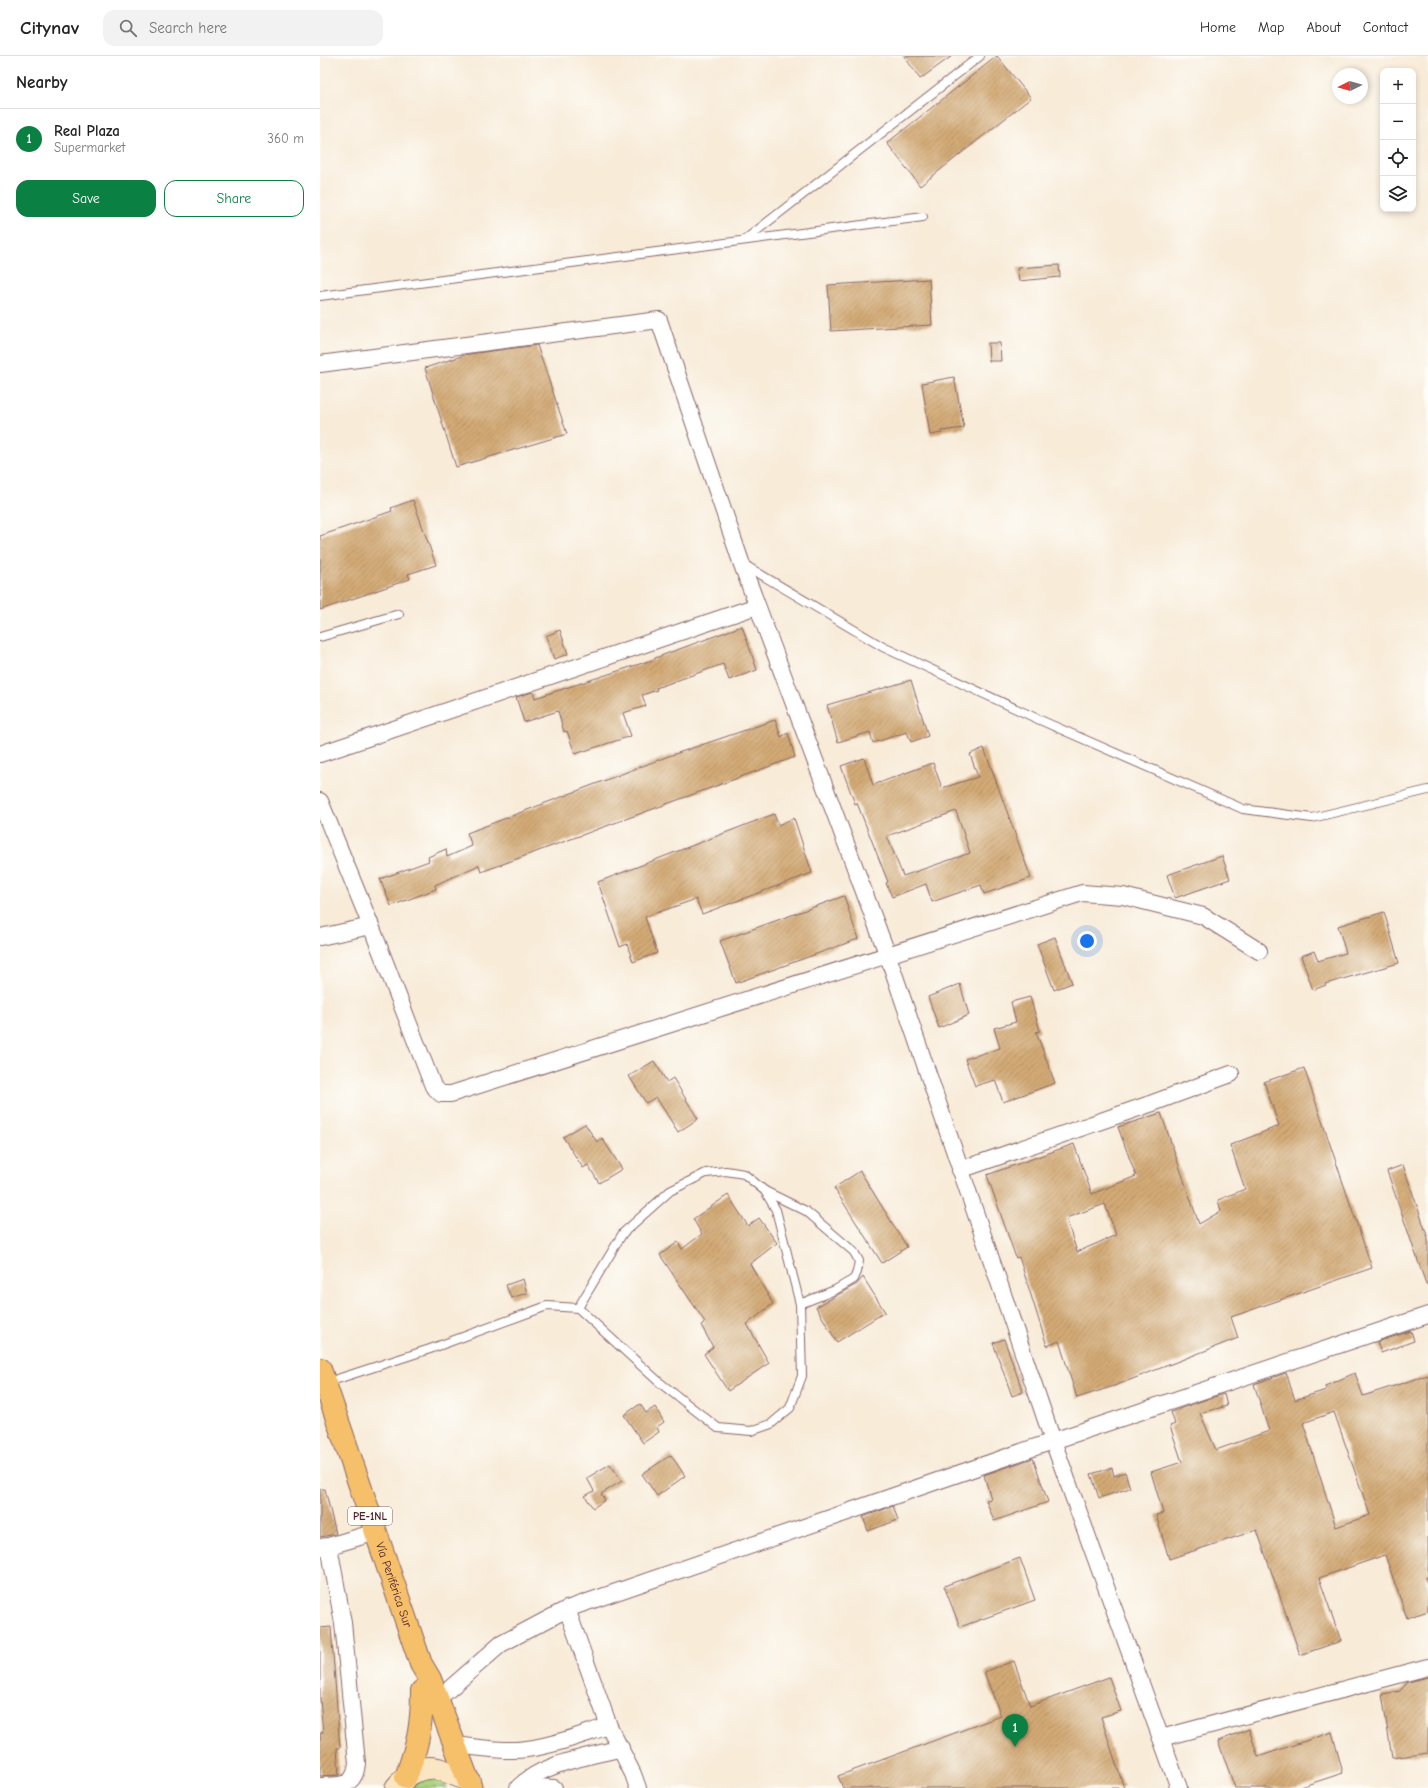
<!DOCTYPE html>
<meta charset="utf-8">
<style>
body{margin:0;font-family:"Comic Neue",sans-serif;background:#f2f2f2;color:#222}
.controls{position:absolute;right:12px;top:12px;display:grid;overflow:hidden;border-radius:8px;box-shadow:0 2px 6px #0003}
.controls button{width:36px;height:36px;display:grid;place-items:center;padding:0;border:0;border-bottom:1px solid #e0e0e0;background:#fff;color:#222;font:20px sans-serif}
.compass{position:absolute;left:1012px;top:12px;width:36px;height:36px;border-radius:50%;background:#fff;box-shadow:0 2px 6px #0003;rotate:265deg}
.you{position:absolute;left:767px;top:885px;width:14px;height:14px;margin:-10px;border:3px solid #fff;border-radius:50%;background:#1a73e8;box-shadow:0 0 0 6px #1a73e833}
.badge{display:grid;place-items:center;width:26px;height:26px;border-radius:50%;background:#0b8043;color:#fff;font-size:13px;font-weight:700}
.pin{position:absolute;translate:-50% -33px;filter:drop-shadow(0 1px 2px #0008)}
.pin::after{content:'';position:absolute;top:21px;width:14px;height:12px;background:inherit;clip-path:polygon(0 0,100% 0,50% 100%)}
.list{margin:0;padding:0;list-style:none}
h2{display:flex;justify-content:space-between;align-items:center;height:52px;margin:0;padding:0 16px;font-size:17px}
h2 small{font-size:13px;font-weight:400;color:#767676}
.list li{display:grid;grid-template-columns:26px 1fr auto;gap:12px;align-items:center;box-sizing:border-box;height:60px;padding:0 16px;border-top:1px solid #e0e0e0}
.list b{display:block;font-size:15px;white-space:nowrap}
.list p{margin:0;font-size:13px;white-space:nowrap;color:#767676}
.list em{font-size:13px;font-style:normal;color:#767676}
.actions{display:flex;gap:8px;padding:12px 16px}
.actions a{flex:1;padding:9px 0;border:1px solid #0b8043;border-radius:12px;text-align:center;font-size:14px;color:#0b8043}
.actions .main{background:#0b8043;color:#fff}
.icon{flex:none;width:22px;height:22px;fill:none;stroke:currentColor;stroke-width:2;stroke-linecap:round;stroke-linejoin:round}
.map{position:relative;flex:none;width:1108px;height:1732px;overflow:hidden}
header{display:flex;align-items:center;gap:24px;box-sizing:border-box;height:56px;padding:0 20px;background:#fff;border-bottom:1px solid #e0e0e0}
header strong{font-size:19px}
nav{display:flex;gap:22px;margin-inline-start:auto;font-size:14px}
.search{width:280px;height:36px;background:#f2f2f2;display:flex;align-items:center;gap:10px;box-sizing:border-box;padding:0 14px;border-radius:12px;color:#767676;font-size:15px}
main{display:flex}
aside{flex:1;background:#fff}
.map>svg:first-child{display:block}
</style>
<header>
<strong>Citynav</strong>
<div class="search"><svg class="icon" aria-label="search" viewBox="0 0 24 24"><circle cx="10" cy="10" r="6"/><path d="M15 15l6 6"/></svg>Search here</div>
<nav><a>Home</a><a>Map</a><a>About</a><a>Contact</a></nav>
</header>
<main>
<aside>
<h2>Nearby<small></small></h2>
<ul class="list">
<li><span class="badge">1</span><div><b>Real Plaza</b><p>Supermarket</p></div><em>360 m</em></li>
</ul>
<div class="actions"><a class="main">Save</a><a>Share</a></div>
</aside>
<div class="map">
<svg width="1108" height="1732" viewBox="0 0 1108 1732">
<defs>
<pattern id="grass-dots" width="8" height="8" patternUnits="userSpaceOnUse"><rect width="8" height="8" fill="#aad682"/><path d="M2 2h.1M6 6h.1" fill="none" stroke="#94b770" stroke-width="1.8" stroke-linecap="round"/></pattern>
<pattern id="building-hatch" width="6" height="6" patternUnits="userSpaceOnUse"><rect width="6" height="6" fill="#d3aa76"/><path d="M-1 1l2-2M0 6l6-6M5 7l2-2" fill="none" stroke="#ad8a61"/></pattern>
</defs>
<rect width="100%" height="100%" fill="#fdfcf7"/>
<filter id="ink" filterUnits="userSpaceOnUse"><feTurbulence type="fractalNoise" baseFrequency=".025" numOctaves="2"/><feDisplacementMap in="SourceGraphic" scale="8" xChannelSelector="R" yChannelSelector="G"/><feConvolveMatrix kernelMatrix="1 2 1 2 8 2 1 2 1" color-interpolation-filters="sRGB"/></filter>
<filter id="wash" filterUnits="userSpaceOnUse"><feTurbulence type="fractalNoise" baseFrequency=".012" numOctaves="4" result="noise"/><feDisplacementMap in="SourceGraphic" scale="16" xChannelSelector="R" yChannelSelector="G"/><feGaussianBlur stdDeviation="0.9" result="paint"/><feColorMatrix in="noise" values="0 0 0 0 0 0 0 0 0 0 0 0 0 0 0 0 0 1.4 0 .05"/><feComposite in="paint" operator="in"/></filter>
<g filter="url(#wash)">
<rect width="100%" height="100%" fill="#f8ebd8"/>
<polygon fill="url(#grass-dots)" stroke="#7a7a56" points="98,1718 123,1723 127,1732 89,1732"/>
<g id="blocks">
<g fill="url(#building-hatch)" fill-rule="evenodd">
<polygon points="584,0 632,0 600,23"/>
<polygon points="677,0 711,42 600,130 567,87"/>
<polygon points="739,209 740,221 699,225 697,212"/>
<polygon points="609,223 612,269 511,275 508,229"/>
<polygon points="668,287 680,287 681,305 669,305"/>
<polygon points="217,289 247,378 136,411 105,312 148,298"/>
<polygon points="634,321 644,372 621,375 622,377 610,379 602,327"/>
<polygon points="93,444 116,509 88,518 90,523 0,554 0,480 72,455 71,452"/>
<polygon points="422,570 437,614 409,624 403,608 336,632 337,634 322,639 326,650 303,657 311,680 255,698 247,675 244,676 238,655 204,666 196,641 213,636 215,642 335,603 335,602"/>
<polygon points="240,574 248,598 234,603 226,580"/>
<polygon points="591,624 608,680 591,686 587,676 553,687 550,676 518,686 507,649"/>
<polygon points="455,664 461,681 468,677 475,701 161,816 159,809 115,829 116,833 71,850 60,823 109,805 108,801 126,793 127,801 152,790 147,777 346,701"/>
<path d="M664 692 711 822 664 838 661 829 612 846 606 828 572 841 566 827 568 826 537 747 535 748 521 710 544 702 553 729 613 707 622 732 658 721 650 698ZM636 755 650 797 583 820 567 780Z"/>
<polygon points="454,758 458,769 474,762 492,817 382,858 376,843 325,861 337,897 313,906 307,888 300,891 278,826"/>
<polygon points="902,800 910,823 855,842 847,819"/>
<polygon points="524,840 538,883 416,927 400,885"/>
<polygon points="1064,856 1079,907 1005,928 1006,929 993,934 981,900 994,895 998,905 1026,897 1018,870"/>
<polygon points="735,881 752,927 734,934 717,888"/>
<polygon points="640,928 649,959 619,972 608,941"/>
<polygon points="710,941 720,975 716,976 735,1027 683,1046 675,1024 655,1030 645,1003 680,992 674,972 696,966 691,946"/>
<polygon points="334,1005 347,1026 353,1022 378,1063 358,1076 336,1041 326,1047 309,1020"/>
<path d="M984 1012 1052 1212 911 1261 918 1282 797 1329 757 1342 739 1285 727 1290 699 1201 696 1202 667 1119 754 1088 772 1138 816 1120 798 1071 841 1057 879 1168 901 1155 898 1144 925 1133 910 1089 959 1070 944 1026ZM785 1148 796 1179 757 1196 746 1162Z"/>
<polygon points="265,1068 277,1086 282,1082 302,1113 279,1127 268,1109 263,1112 243,1081"/>
<polygon points="1083,1109 1108,1182 1108,1228 1106,1228 1067,1115"/>
<polygon points="540,1115 587,1191 562,1207 514,1132"/>
<polygon points="408,1139 428,1170 439,1162 457,1187 430,1208 453,1248 427,1268 449,1307 408,1335 384,1298 393,1291 381,1269 385,1266 340,1199 358,1186 362,1193 382,1178 373,1163"/>
<polygon points="543,1221 565,1256 517,1286 496,1251 537,1228"/>
<polygon points="203,1223 207,1237 191,1242 186,1229"/>
<polygon points="1091,1275 1094,1285 1061,1297 1057,1286"/>
<polygon points="684,1283 703,1336 692,1340 673,1287"/>
<path d="M966 1317 975 1344 1006 1334 1005 1330 1035 1317 1043 1340 1108 1319V1520L1105 1522 1108 1530V1555L1087 1562 1065 1499 999 1522 1021 1585 980 1599 937 1474 849 1503 836 1459 843 1457 831 1416 862 1406 850 1370 855 1368 851 1356 890 1342 904 1338 907 1350 880 1357 896 1394 949 1375 934 1328ZM1014 1356 1050 1459 1016 1471 983 1367Z"/>
<polygon points="320,1348 326,1357 335,1351 344,1366 337,1371 339,1376 323,1387 304,1359"/>
<polygon points="351,1399 365,1420 337,1440 322,1418"/>
<polygon points="713,1402 728,1446 674,1465 666,1444 671,1443 664,1419"/>
<polygon points="290,1408 302,1425 281,1438 285,1444 273,1452 265,1440 274,1435 267,1422"/>
<polygon points="792,1412 794,1420 805,1416 810,1432 779,1442 771,1418"/>
<polygon points="0,1433 5,1433 16,1478 0,1481"/>
<polygon points="573,1450 578,1464 548,1475 543,1461"/>
<polygon points="700,1502 715,1544 640,1571 624,1530"/>
<polygon points="11,1571 20,1692 17,1692 19,1719 0,1720 0,1677 3,1677 0,1643 0,1572"/>
<polygon points="694,1605 710,1650 789,1621 801,1655 781,1661 804,1732 523,1732 518,1720 681,1660 664,1616"/>
<polygon points="1108,1621 1108,1697 1072,1702 1062,1638 1080,1635 1088,1626"/>
<polygon points="929,1673 938,1701 1012,1676 1023,1717 977,1732 915,1732 898,1685"/>
</g>
</g>
</g>
<g filter="url(#ink)">
<use href="#blocks" fill-opacity="0" stroke="#876668" stroke-width="1"/>
<g fill="none" stroke-linecap="round" stroke-linejoin="round">
<g stroke="#876668" stroke-width="10">
<g id="service">
<polyline points="426,183 660,0"/>
<polyline points="0,240 603,161"/>
<polyline points="423,508 563,591 720,664 923,753 992,762 1108,734"/>
<polyline points="0,581 79,558"/>
<polyline points="445,1135 486,1155 534,1196 539,1205 537,1216 534,1223 515,1234 480,1248"/>
<polyline points="5,1327 110,1293 227,1250 258,1252 339,1326 398,1372 431,1375 451,1368 470,1352 482,1320 480,1248 456,1154 445,1135 424,1118 406,1115 386,1117 350,1135 303,1177 258,1252"/>
</g>
</g>
<g stroke="#876668" stroke-width="18">
<g id="minor">
<polyline points="0,308 339,264 421,506 568,900 733,1385 859,1732"/>
<polyline points="0,698 437,550"/>
<polyline points="0,745 51,870 113,1030 121,1038 131,1038 762,837 803,840 883,860 939,895"/>
<polyline points="0,881 51,870"/>
<polyline points="640,1114 830,1048 911,1018"/>
<polyline points="0,1491 9,1490 56,1476"/>
<polyline points="247,1553 289,1670 313,1718 318,1732"/>
<polyline points="118,1643 181,1588 247,1553 733,1385 1108,1259"/>
<polyline points="841,1682 1108,1611"/>
<path d="M135 1689C156 1691 176 1695 197 1694 228 1692 260 1679 289 1670"/>
<path d="M0 1730C20 1729 35 1732 37 1707L23 1567 9 1490"/>
<polyline points="200,1730 234,1732"/>
<path d="M198 1732C221 1707 269 1701 301 1692"/>
</g>
</g>
<g stroke="#876668" stroke-width="24">
<path id="secondary" d="M76 1732C100 1702 118 1711 149 1725"/>
</g>
<g stroke="#876668" stroke-width="24">
<g id="trunk">
<path id="s1" d="M0 1313 101 1608 110 1623 151 1732"/>
<path d="M86 1721C98 1689 102 1669 102 1635"/>
</g>
</g>
<use href="#service" stroke="#fff" stroke-width="8"/>
<use href="#minor" stroke="#fff" stroke-width="16"/>
<use href="#secondary" stroke="#fbe6c4" stroke-width="22"/>
<use href="#trunk" stroke="#f6c06b" stroke-width="22"/>
</g>
</g>
<g text-anchor="middle" stroke-width="3.5" stroke-linejoin="round" paint-order="stroke">
<rect fill="#fdfcf7" stroke="#806168" stroke-width="1" x="28" y="1451" width="44" height="18" rx="3"/>
<g font-size="11" font-weight="bold" fill="#4a1f2b">
<text x="50" y="1464">PE-1NL</text>
</g>
<g font-size="12" fill="#4a1f2b" stroke="#fdfcf7">
<text dy="4" stroke="none"><textPath href="#s1" startOffset="228">Vía Periférica Sur</textPath></text>
</g>
</g>
</svg>
<div class="controls">
<button>+</button>
<button>−</button>
<button><svg class="icon" aria-label="locate" viewBox="0 0 24 24"><circle cx="12" cy="12" r="6"/><path d="M12 2v4M12 18v4M2 12h4M18 12h4"/></svg></button>
<button><svg class="icon" aria-label="layers" viewBox="0 0 24 24"><path d="M12 4l9 5-9 5-9-5zM3 14l9 5 9-5"/></svg></button>
</div>
<svg class="compass" viewBox="-18 -18 36 36"><path d="M0-13l5 13h-10z" fill="#e53935"/><path d="M0 13l5-13h-10z" fill="#767676"/></svg>
<div class="you"></div>
<div class="pin badge" style="left:695px;top:1691px">1</div>
</div>
</main>
